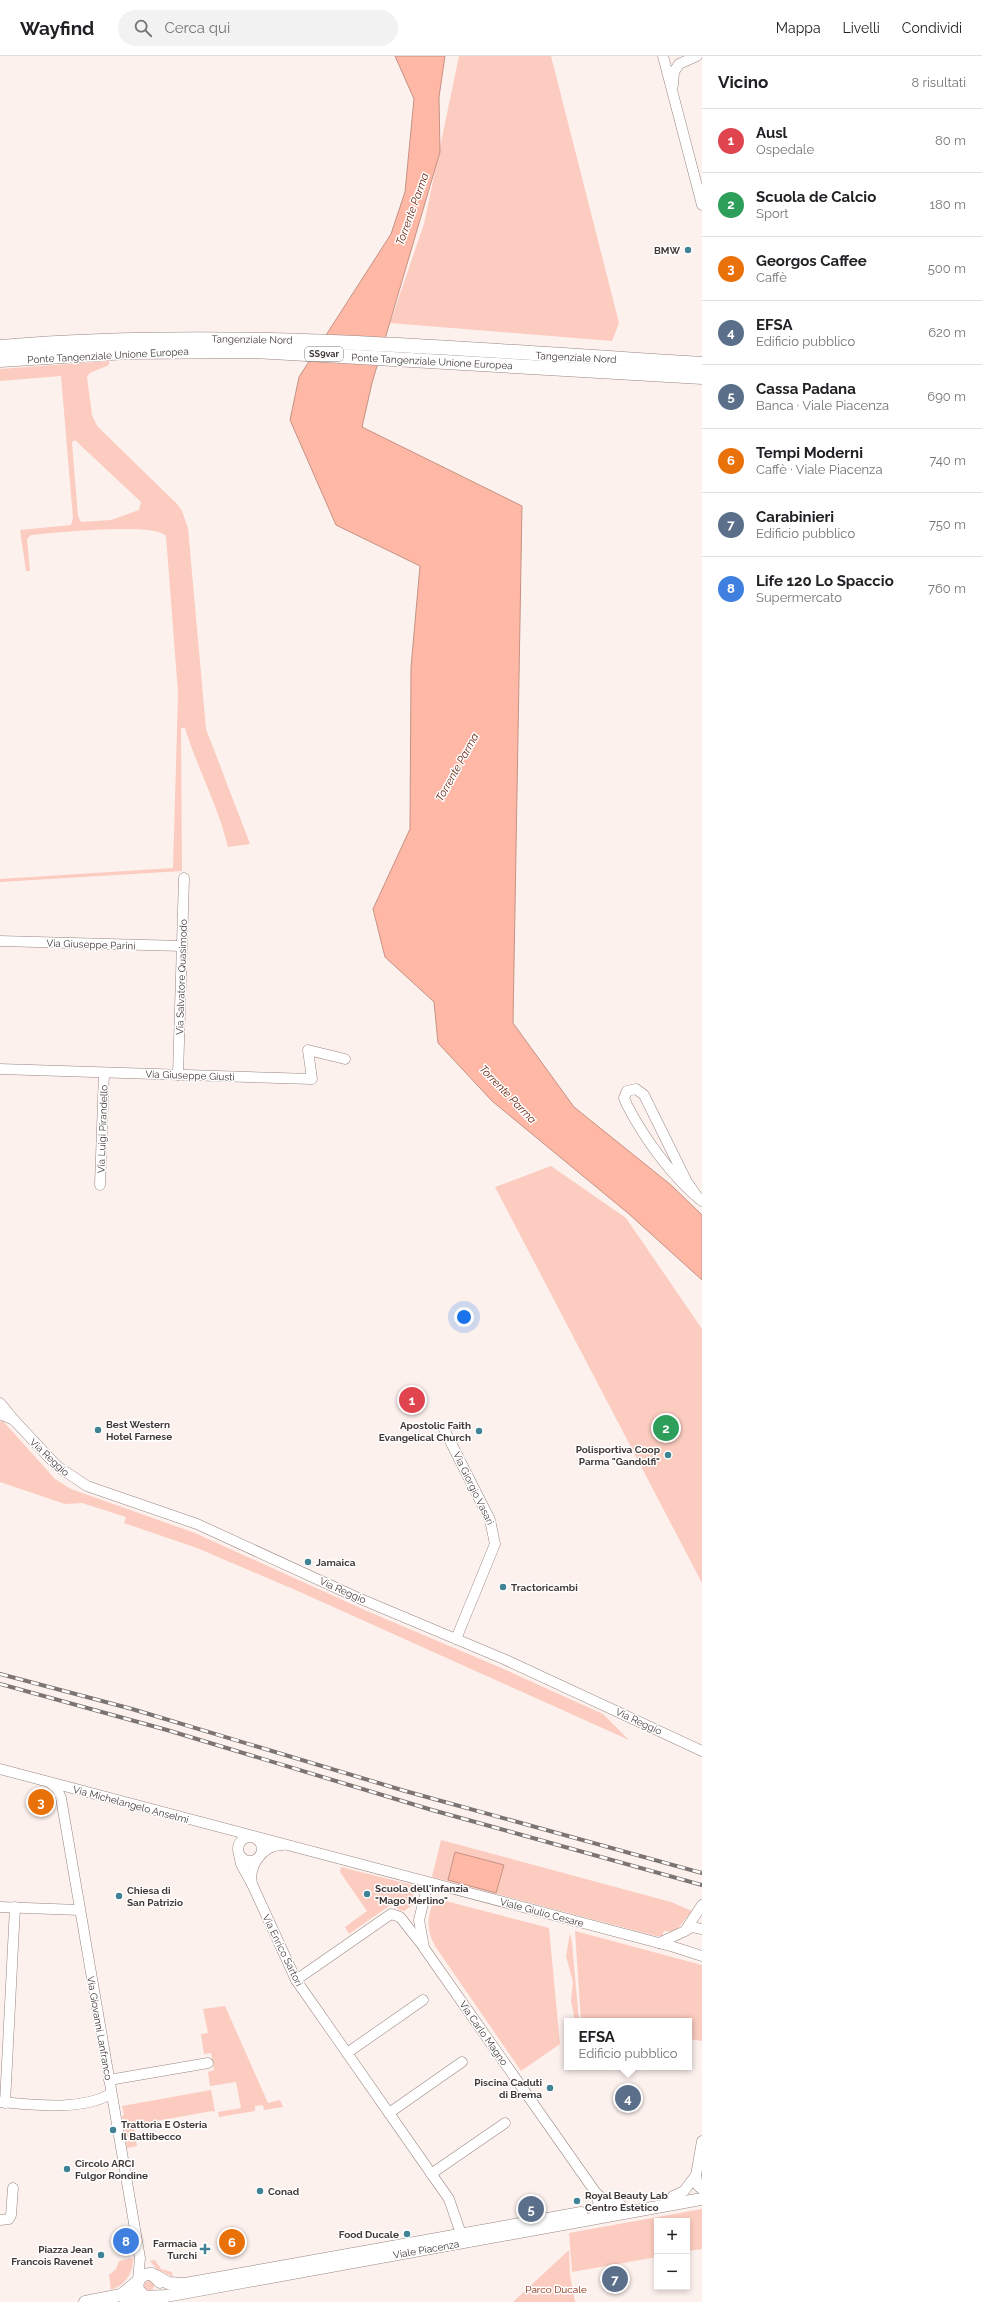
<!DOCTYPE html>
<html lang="it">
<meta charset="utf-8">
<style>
body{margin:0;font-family:Raleway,sans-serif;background:#f2f2f2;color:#202124}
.controls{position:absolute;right:12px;bottom:12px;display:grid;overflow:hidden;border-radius:0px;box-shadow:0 2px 6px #0003}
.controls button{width:36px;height:36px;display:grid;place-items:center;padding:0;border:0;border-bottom:1px solid #e0e0e0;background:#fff;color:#202124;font:20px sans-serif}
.you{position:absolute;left:464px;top:1261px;width:14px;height:14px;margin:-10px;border:3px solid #fff;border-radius:50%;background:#1a73e8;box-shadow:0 0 0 6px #1a73e833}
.badge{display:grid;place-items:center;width:26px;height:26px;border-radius:50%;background:#408394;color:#fff;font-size:13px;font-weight:700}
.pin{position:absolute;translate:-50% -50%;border:2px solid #fff;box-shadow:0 1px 4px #0006}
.popup{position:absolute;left:564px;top:1962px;width:128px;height:52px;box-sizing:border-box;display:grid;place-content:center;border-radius:0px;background:#fff;filter:drop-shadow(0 1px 3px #0005);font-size:13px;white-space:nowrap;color:#757577}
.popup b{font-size:15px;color:#202124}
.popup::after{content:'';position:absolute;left:50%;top:100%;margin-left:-8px;border:8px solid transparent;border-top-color:#fff}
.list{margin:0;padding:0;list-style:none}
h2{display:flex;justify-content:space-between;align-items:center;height:52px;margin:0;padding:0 16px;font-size:17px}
h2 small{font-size:13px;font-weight:400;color:#757577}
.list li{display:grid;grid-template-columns:26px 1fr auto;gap:12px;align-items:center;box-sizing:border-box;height:64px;padding:0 16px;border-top:1px solid #e0e0e0}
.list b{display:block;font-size:15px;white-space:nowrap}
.list p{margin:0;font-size:13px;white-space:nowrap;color:#757577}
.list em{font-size:13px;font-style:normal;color:#757577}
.icon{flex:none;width:22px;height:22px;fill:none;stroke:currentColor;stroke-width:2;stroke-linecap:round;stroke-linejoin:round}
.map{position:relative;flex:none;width:702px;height:2246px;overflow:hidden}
header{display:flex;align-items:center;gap:24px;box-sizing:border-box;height:56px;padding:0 20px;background:#fff;border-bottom:1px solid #e0e0e0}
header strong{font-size:19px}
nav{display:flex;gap:22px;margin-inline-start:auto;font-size:14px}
.search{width:280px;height:36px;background:#f2f2f2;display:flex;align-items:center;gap:10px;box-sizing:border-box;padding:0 14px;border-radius:22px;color:#757577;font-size:15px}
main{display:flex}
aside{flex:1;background:#fff}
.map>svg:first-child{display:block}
</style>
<header>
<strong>Wayfind</strong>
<div class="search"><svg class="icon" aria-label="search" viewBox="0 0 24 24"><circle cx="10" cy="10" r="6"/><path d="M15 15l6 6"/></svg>Cerca qui</div>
<nav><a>Mappa</a><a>Livelli</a><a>Condividi</a></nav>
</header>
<main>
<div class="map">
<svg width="702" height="2246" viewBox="0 0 702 2246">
<rect width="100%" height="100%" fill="#fdf1ee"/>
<g fill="#fbccbf" fill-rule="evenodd">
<polygon points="459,0 551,0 619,267 612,285 390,267 424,168"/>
<path d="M109 305V309L90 317 87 321 92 359 97 370 177 448 182 455 188 472 206 673 250 788 228 791C218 749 197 712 185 672H181L182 815 0 826V823L173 812 178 637 166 480C155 466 52 477 31 479L27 483 30 515H26L20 474 71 469 73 462 61 320 0 325V313ZM75 384 141 446 139 454 111 464 81 466 78 460 72 386Z"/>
<polygon points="551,1110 626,1162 702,1273 702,1527 495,1131"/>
<polygon points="2,1364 55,1423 71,1433 195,1477 367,1555 506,1614 603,1658 629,1684 300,1536 197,1492 124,1467 126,1461 82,1447 65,1448 0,1426 0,1366"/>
<polygon points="441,1784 671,1846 692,1855 675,1876 664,1875 662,1880 656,1880 432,1821"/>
<polygon points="341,1811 416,1830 415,1834 411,1833 411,1835 414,1841 414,1848 404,1855 399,1854 394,1849 389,1850 349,1878 345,1871 367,1855 340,1816"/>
<path d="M434 1842 549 1872 560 1988 521 2015 435 1890C425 1870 428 1863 434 1842Z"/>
<polygon points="575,1875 702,1909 702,1985 689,1983 689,1965 581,1965"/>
<polygon points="570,1877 572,1887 579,1965 575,1965 571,1945 573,1926 566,1900"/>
<polygon points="225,1950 268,2047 280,2044 283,2051 264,2054 263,2049 255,2050 255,2055 219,2061 218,2056 241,2052 236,2026 210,2030 208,2016 214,2014 211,1997 204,1998 201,1978 208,1977 203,1953"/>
<polygon points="211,2034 215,2056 212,2055 134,2069 137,2090 127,2092 122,2060 124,2059 122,2050"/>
<polygon points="702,2153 702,2193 687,2195 687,2165 657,2165 657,2201 572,2216 569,2177"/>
<polygon points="569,2194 570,2219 575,2246 513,2246"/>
<path d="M133 2202C133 2218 126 2228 111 2234L109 2219 116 2213 119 2205Z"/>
<polygon points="155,2204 161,2213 172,2216 173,2221 157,2213 150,2205"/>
<circle cx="149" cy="2230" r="5"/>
</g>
<g fill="#feb8a5" stroke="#c59284">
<polygon points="395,0 445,0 439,41 440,96 372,327 362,371 522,450 513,967 574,1051 671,1129 702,1159 702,1224 629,1158 492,1045 438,987 434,946 385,901 373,853 410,773 411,611 420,510 336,469 290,364 299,321 391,178 405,136 414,43"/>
<polygon points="455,1796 504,1809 496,1837 448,1824"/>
</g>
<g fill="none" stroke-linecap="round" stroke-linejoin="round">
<g stroke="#988681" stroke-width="11">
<g id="minor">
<polyline points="663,0 702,149"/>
<polyline points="673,29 674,16 679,8 697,0"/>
<polyline points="0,885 182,890"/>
<polyline points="0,1013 312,1023 308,994 345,1003"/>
<polyline points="178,1019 184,822"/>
<polyline points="100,1129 104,1017"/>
<path d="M699 1143 687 1126 644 1039 636 1033 627 1035 624 1042 627 1049C644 1082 672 1121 702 1145"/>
<polyline points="0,1347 14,1364"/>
<polyline points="0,1358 14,1364 57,1410 87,1430 197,1468 356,1541 506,1604 702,1695"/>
<polyline points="444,1373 490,1464 495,1488 456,1583"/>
<polyline points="0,1713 674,1891 702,1900"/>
<polyline points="51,1728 57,1733 61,1742 140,2202 138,2224"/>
<circle cx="250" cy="1793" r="12"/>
<polyline points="239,1798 241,1808 252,1828 296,1924 449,2143 461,2178"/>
<polyline points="428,1827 419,1864 424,1892 596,2137 607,2146 621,2149"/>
<path d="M252 1828C248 1809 264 1788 283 1789"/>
<polyline points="0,1851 79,1854"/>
<polyline points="685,1875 692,1871 702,1873"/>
<polyline points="659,1887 685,1875 702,1849"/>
<polyline points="296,1924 391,1858 400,1861 423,1890"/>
<polyline points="347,1997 423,1944"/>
<polyline points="109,2024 208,2007"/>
<path d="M0 2046C35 2049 80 2055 111 2038"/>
<polyline points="5,2047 15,1851"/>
<polyline points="389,2057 462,2006"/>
<polyline points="702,2085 696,2119 698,2130 702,2133"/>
<polyline points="431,2118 505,2067"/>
<polyline points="673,2140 684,2135 696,2119"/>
<polyline points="594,2154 599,2149 596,2137"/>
<polyline points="0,2164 9,2163 11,2159 13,2132"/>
</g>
</g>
<g stroke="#988681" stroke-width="13">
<g id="major">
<polyline points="156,2220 168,2227 185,2228 581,2157"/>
<path d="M145 2241 138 2234C136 2224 141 2217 152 2218L160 2226"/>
<polyline points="85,2246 121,2239 137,2226"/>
<polyline points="126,2246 140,2241 166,2240 702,2143"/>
</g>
</g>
<g stroke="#988681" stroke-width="15">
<g id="highway">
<path d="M0 291C235 271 467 294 702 308"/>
<polyline points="0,304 127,296 254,295 702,321"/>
</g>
</g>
<use href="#minor" stroke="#fff" stroke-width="10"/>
<use href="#major" stroke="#fff" stroke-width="12"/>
<use href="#highway" stroke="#fff" stroke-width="14"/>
<g stroke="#7d7471" stroke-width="4">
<g id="rail">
<polyline points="0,1618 132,1653 405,1735 702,1817"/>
<polyline points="0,1628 167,1674 432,1754 702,1829"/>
</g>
</g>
<use href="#rail" stroke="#fff" stroke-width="2.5" stroke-dasharray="8" stroke-linecap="butt"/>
</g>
<g fill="#408394" stroke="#fff" stroke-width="1.5">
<circle cx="688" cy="194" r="4"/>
<circle cx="98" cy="1374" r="4"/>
<circle cx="479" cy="1375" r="4"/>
<circle cx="668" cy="1399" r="4"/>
<circle cx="308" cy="1506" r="4"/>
<circle cx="503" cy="1531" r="4"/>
<circle cx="367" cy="1838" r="4"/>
<circle cx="119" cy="1840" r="4"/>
<circle cx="550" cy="2032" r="4"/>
<circle cx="113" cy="2074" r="4"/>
<circle cx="67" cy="2113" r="4"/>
<circle cx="260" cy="2135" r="4"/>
<circle cx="577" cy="2145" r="4"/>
<circle cx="407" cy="2178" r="4"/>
<path d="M203 2187h4v4h4v4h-4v4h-4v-4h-4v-4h4z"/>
<circle cx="101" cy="2199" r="4"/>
</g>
<g text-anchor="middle" stroke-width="3" stroke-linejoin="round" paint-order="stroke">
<rect fill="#fff" stroke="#7a7473" stroke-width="1" x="305" y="291" width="38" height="14" rx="3"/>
<g font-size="9" font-weight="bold" fill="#413937">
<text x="324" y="301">SS9var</text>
</g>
<g font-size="10" font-weight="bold" fill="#413937" stroke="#fff" text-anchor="start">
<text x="680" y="198" text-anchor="end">BMW</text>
<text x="106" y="1372">Best Western<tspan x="106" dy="12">Hotel Farnese</tspan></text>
<text x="471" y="1373" text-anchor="end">Apostolic Faith<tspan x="471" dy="12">Evangelical Church</tspan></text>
<text x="660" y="1397" text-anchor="end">Polisportiva Coop<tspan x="660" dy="12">Parma "Gandolfi"</tspan></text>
<text x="316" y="1510">Jamaica</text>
<text x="511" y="1535">Tractoricambi</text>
<text x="375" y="1836">Scuola dell'infanzia<tspan x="375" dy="12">"Mago Merlino"</tspan></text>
<text x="127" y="1838">Chiesa di<tspan x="127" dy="12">San Patrizio</tspan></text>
<text x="542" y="2030" text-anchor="end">Piscina Caduti<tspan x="542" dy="12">di Brema</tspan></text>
<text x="121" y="2072">Trattoria E Osteria<tspan x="121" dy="12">Il Battibecco</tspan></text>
<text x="75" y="2111">Circolo ARCI<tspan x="75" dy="12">Fulgor Rondine</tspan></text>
<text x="268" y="2139">Conad</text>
<text x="585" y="2143">Royal Beauty Lab<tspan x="585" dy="12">Centro Estetico</tspan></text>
<text x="399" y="2182" text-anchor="end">Food Ducale</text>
<text x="197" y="2191" text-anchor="end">Farmacia<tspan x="197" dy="12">Turchi</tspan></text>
<text x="93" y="2197" text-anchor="end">Piazza Jean<tspan x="93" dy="12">Francois Ravenet</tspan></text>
</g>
<g font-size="10" fill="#413937" stroke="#fff">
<text transform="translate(252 283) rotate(1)" y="4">Tangenziale Nord</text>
<text transform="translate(108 299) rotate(-3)" y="4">Ponte Tangenziale Unione Europea</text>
<text transform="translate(576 301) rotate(3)" y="4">Tangenziale Nord</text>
<text transform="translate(432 305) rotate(3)" y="4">Ponte Tangenziale Unione Europea</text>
<text transform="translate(91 888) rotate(2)" y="4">Via Giuseppe Parini</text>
<text transform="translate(181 921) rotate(-88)" y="4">Via Salvatore Quasimodo</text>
<text transform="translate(190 1019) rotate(2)" y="4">Via Giuseppe Giusti</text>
<text transform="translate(102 1073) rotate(-88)" y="4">Via Luigi Pirandello</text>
<text transform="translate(50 1401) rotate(43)" y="4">Via Reggio</text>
<text transform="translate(474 1432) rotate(64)" y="4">Via Giorgio Vasari</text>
<text transform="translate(343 1534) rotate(24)" y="4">Via Reggio</text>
<text transform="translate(639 1665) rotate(25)" y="4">Via Reggio</text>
<text transform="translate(131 1748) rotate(15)" y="4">Via Michelangelo Anselmi</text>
<text transform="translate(542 1856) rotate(15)" y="4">Viale Giulio Cesare</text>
<text transform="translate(283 1894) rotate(64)" y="4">Via Enrico Sartori</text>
<text transform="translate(100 1972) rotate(80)" y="4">Via Giovanni Lanfranco</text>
<text transform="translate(484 1977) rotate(55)" y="4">Via Carlo Magno</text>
<text transform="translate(426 2193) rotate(-10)" y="4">Viale Piacenza</text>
</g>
<g font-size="10" fill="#852302" stroke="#fff">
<text x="556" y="2237">Parco Ducale</text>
</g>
<g font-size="11" font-style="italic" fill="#651b05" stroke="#fff">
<text transform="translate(412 153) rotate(-70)" y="4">Torrente Parma</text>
<text transform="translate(457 711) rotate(-61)" y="4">Torrente Parma</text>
<text transform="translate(508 1038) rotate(46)" y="4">Torrente Parma</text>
</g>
</g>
</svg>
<div class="controls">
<button>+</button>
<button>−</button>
</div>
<div class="you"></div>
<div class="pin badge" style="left:412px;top:1344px;background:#e0444e">1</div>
<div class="pin badge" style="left:666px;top:1372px;background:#2e9e5b">2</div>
<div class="pin badge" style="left:41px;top:1746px;background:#e8710a">3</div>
<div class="pin badge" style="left:628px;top:2042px;background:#5c6f8a">4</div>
<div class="popup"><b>EFSA</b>Edificio pubblico</div>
<div class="pin badge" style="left:531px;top:2153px;background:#5c6f8a">5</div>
<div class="pin badge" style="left:232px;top:2186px;background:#e8710a">6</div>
<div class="pin badge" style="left:615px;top:2223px;background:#5c6f8a">7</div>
<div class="pin badge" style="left:126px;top:2185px;background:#3f7fe0">8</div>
</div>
<aside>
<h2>Vicino<small>8 risultati</small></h2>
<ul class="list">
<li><span class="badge" style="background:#e0444e">1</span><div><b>Ausl</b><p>Ospedale</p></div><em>80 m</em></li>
<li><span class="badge" style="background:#2e9e5b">2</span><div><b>Scuola de Calcio</b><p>Sport</p></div><em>180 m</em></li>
<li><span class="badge" style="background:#e8710a">3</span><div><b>Georgos Caffee</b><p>Caffè</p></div><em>500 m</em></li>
<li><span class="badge" style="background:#5c6f8a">4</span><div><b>EFSA</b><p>Edificio pubblico</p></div><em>620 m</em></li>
<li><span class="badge" style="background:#5c6f8a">5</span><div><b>Cassa Padana</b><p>Banca · Viale Piacenza</p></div><em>690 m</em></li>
<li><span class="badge" style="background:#e8710a">6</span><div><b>Tempi Moderni</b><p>Caffè · Viale Piacenza</p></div><em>740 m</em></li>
<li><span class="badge" style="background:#5c6f8a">7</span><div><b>Carabinieri</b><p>Edificio pubblico</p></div><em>750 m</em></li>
<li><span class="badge" style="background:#3f7fe0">8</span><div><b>Life 120 Lo Spaccio</b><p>Supermercato</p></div><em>760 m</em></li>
</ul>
</aside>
</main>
